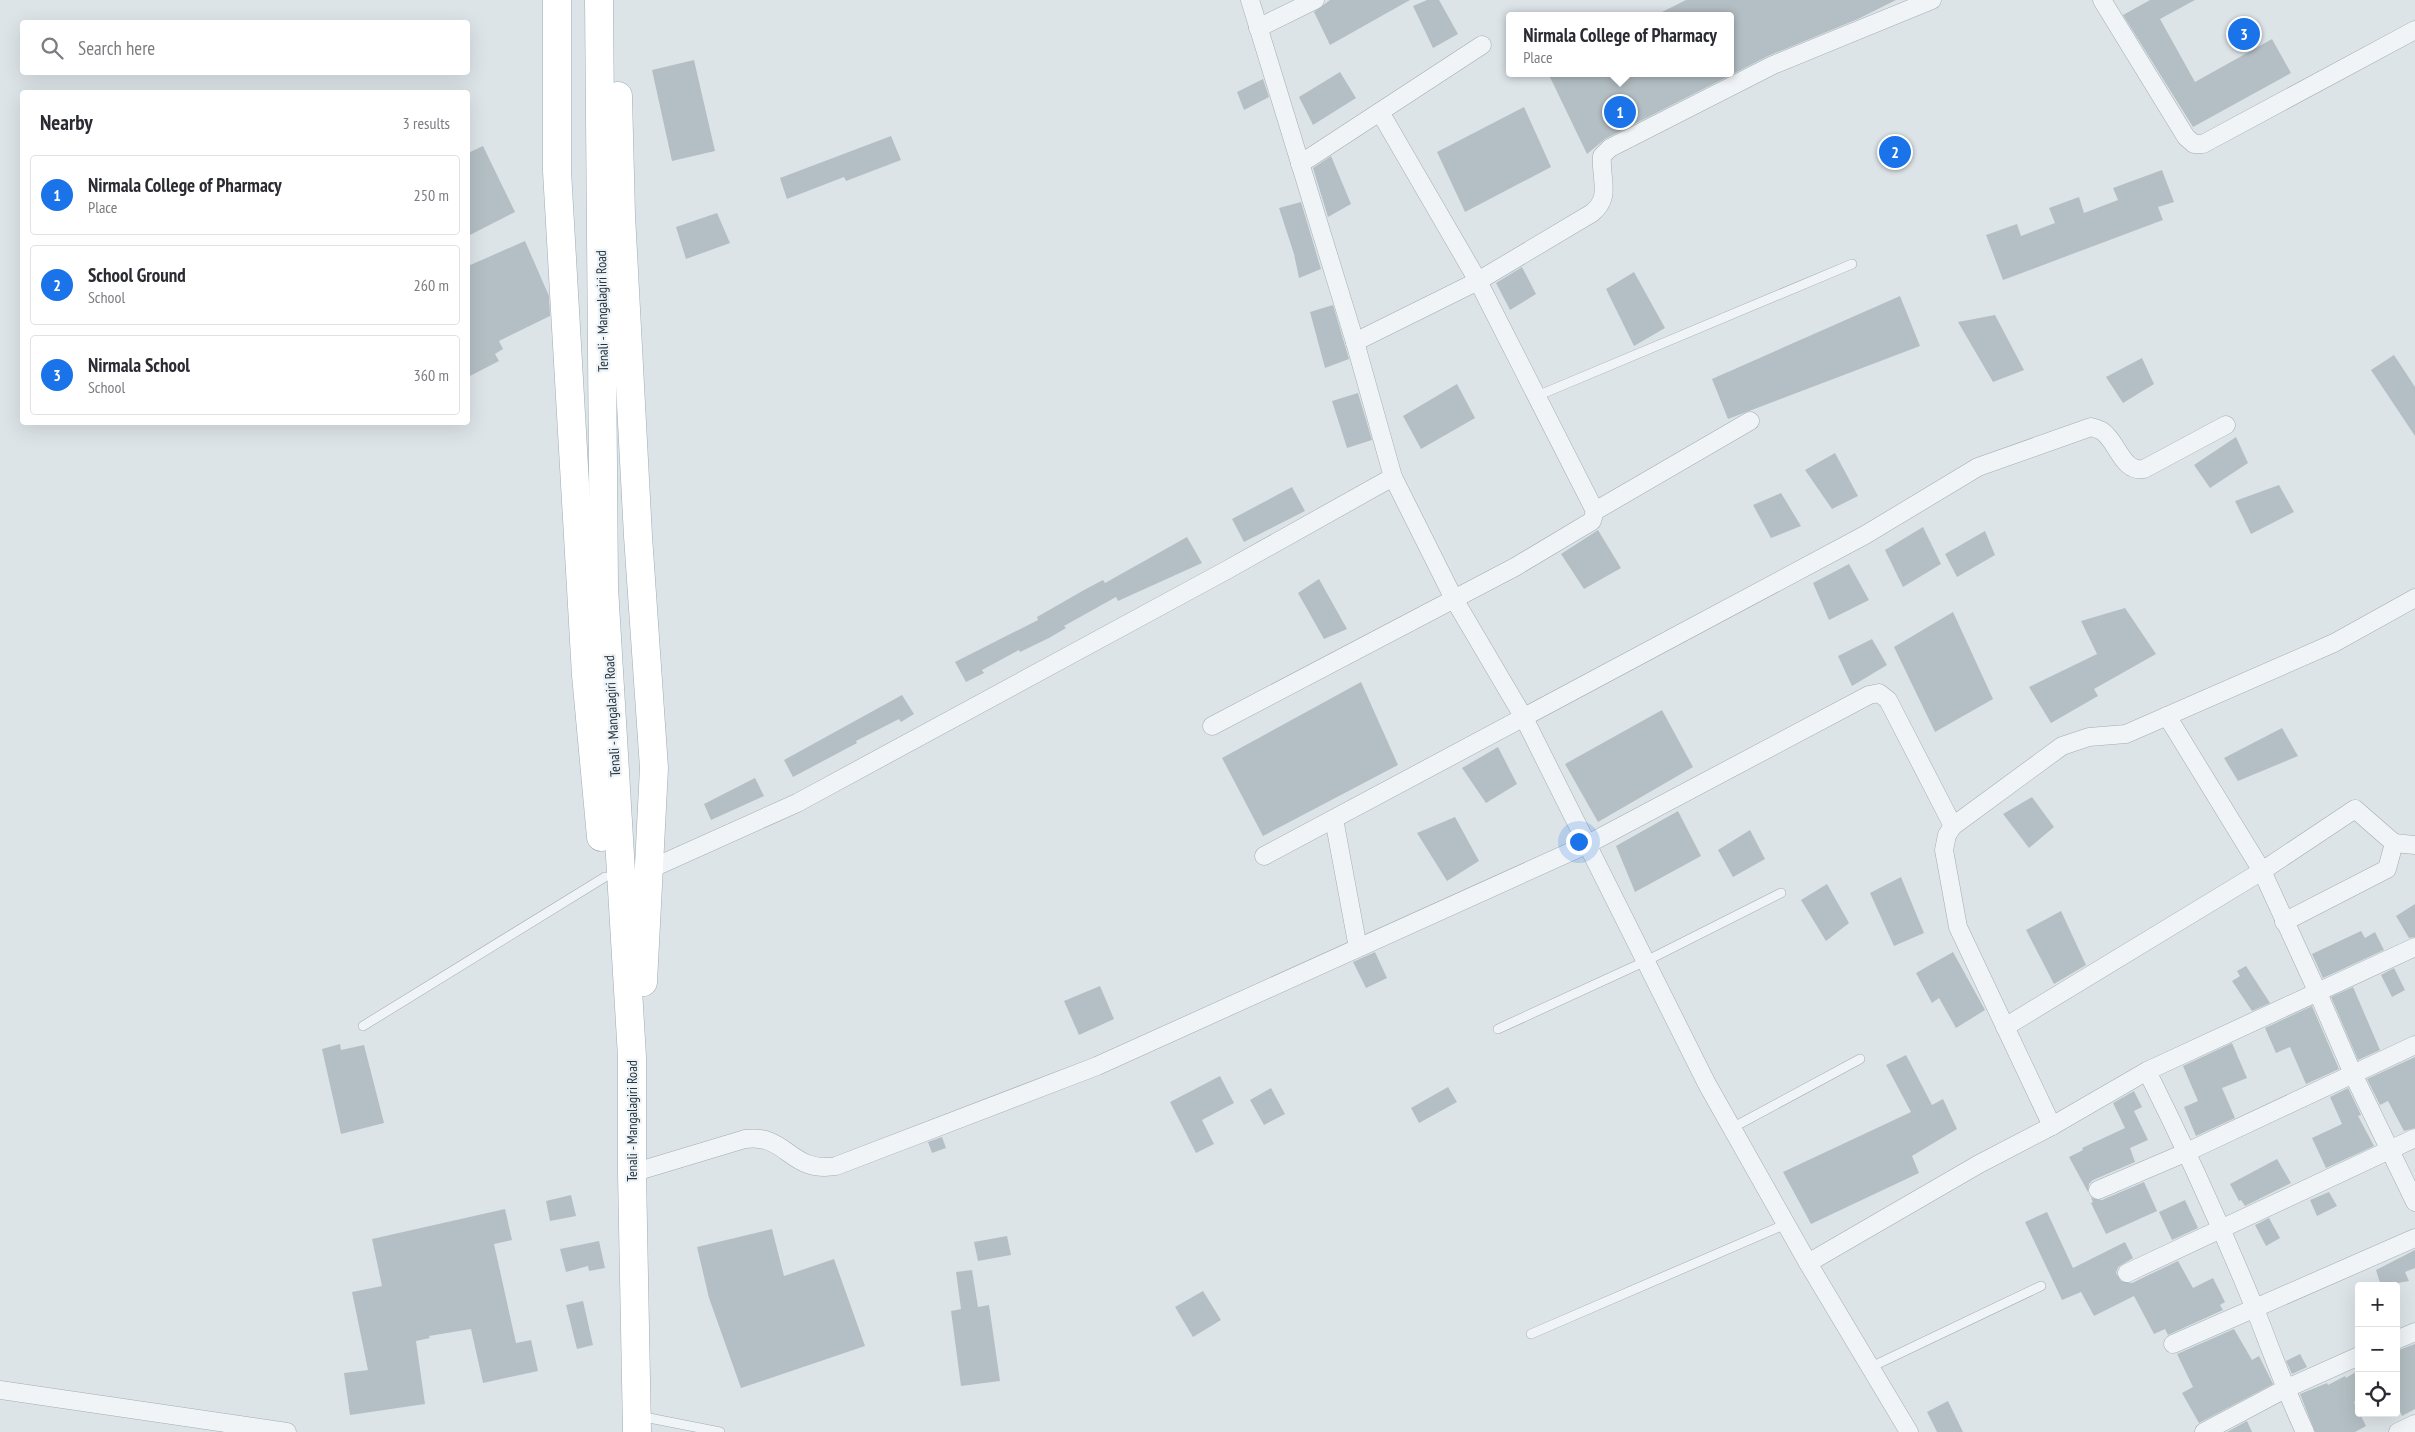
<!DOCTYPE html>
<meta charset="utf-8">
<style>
body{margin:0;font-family:"PT Sans Narrow",sans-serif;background:#f2f2f3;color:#2b2b33}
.controls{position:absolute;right:15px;bottom:15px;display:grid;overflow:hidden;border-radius:5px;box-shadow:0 5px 20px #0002}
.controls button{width:45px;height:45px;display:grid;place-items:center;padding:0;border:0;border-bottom:1px solid #e1e1e2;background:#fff;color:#2b2b33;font:25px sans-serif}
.you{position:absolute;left:1578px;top:841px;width:18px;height:18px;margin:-12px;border:4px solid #fff;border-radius:50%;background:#1a73e8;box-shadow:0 0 0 8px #1a73e833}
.badge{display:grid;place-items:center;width:32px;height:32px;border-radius:50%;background:#1a73e8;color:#fff;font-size:16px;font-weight:700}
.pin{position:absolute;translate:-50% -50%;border:2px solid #fff;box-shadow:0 1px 5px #0006}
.popup{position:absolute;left:1506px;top:12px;width:228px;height:65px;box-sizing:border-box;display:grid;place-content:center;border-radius:5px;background:#fff;filter:drop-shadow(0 1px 4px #0005);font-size:16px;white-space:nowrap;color:#7c7c81}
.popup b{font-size:19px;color:#2b2b33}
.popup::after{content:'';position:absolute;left:50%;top:100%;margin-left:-10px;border:10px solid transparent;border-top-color:#fff}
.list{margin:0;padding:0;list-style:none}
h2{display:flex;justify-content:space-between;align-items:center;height:65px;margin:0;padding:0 20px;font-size:21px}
h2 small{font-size:16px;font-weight:400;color:#7c7c81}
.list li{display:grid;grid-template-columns:32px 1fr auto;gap:15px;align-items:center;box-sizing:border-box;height:80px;margin:0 10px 10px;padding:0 10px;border:1px solid #e1e1e2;border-radius:5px}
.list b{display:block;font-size:19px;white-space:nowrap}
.list p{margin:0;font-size:16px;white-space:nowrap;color:#7c7c81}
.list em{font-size:16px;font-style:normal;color:#7c7c81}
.icon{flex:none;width:28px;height:28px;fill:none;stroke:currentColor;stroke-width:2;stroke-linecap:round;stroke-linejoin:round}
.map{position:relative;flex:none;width:2415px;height:1432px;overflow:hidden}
.search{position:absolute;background:#fff;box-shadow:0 5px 20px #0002;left:20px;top:20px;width:450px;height:55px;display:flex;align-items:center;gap:12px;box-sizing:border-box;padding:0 18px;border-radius:5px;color:#7c7c81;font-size:19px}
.panel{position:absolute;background:#fff;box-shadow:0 5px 20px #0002;left:20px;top:90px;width:450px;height:335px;border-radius:5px}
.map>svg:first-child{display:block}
</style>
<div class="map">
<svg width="2415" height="1432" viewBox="0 0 2415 1432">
<rect width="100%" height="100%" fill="#dde4e8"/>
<g fill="#b4bfc5">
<polygon points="1330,0 1410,0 1330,45 1314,12"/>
<polygon points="1427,0 1439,0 1458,34 1433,48 1413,6"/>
<polygon points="1686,0 1896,0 1858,19 1768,56 1605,139 1587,154 1548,73 1730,73 1730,16 1654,16"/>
<polygon points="2150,0 2195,0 2160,19 2195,82 2272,39 2291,73 2193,127 2123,15"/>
<polygon points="694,60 715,151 672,161 652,70"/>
<polygon points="1340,72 1356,98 1313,125 1299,97"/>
<polygon points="1263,79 1269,97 1244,110 1237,92"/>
<polygon points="1524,107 1551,167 1465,212 1437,152"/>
<polygon points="891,136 901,160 846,181 844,177 787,199 780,178"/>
<polygon points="483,146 515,212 468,236 468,153"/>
<polygon points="1331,156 1351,204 1328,217 1313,168"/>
<polygon points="2162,170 2174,202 2158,207 2163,220 2003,280 1986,235 2017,224 2021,236 2055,223 2049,208 2079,197 2084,213 2118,200 2113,188"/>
<polygon points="1301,202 1321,269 1299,278 1294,254 1279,208"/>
<polygon points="717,213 730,243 686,259 676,227"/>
<polygon points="525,241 549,296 550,316 499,341 503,349 495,354 499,361 468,377 468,266"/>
<polygon points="1522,267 1536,294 1510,310 1496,283"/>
<polygon points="1634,272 1665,328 1634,346 1606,289"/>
<polygon points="1900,296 1920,346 1728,419 1712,379"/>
<polygon points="1333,305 1349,359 1325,368 1310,312"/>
<polygon points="1995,315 2024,370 1993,382 1958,322"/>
<polygon points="2394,355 2415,387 2415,436 2371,370"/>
<polygon points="2142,358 2154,384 2123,403 2106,377"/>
<polygon points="1457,384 1475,418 1421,449 1403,416"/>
<polygon points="1358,393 1372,440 1347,448 1332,401"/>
<polygon points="2236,437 2248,463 2210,488 2194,465"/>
<polygon points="1835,453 1858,496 1832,509 1805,470"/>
<polygon points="2279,485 2294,512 2251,534 2235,501"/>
<polygon points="1292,487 1305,511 1244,542 1232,519"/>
<polygon points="1781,493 1801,526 1771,538 1753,505"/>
<polygon points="1923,527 1941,564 1903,587 1885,550"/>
<polygon points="1598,530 1621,568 1584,589 1561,554"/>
<polygon points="1985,531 1995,555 1957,577 1945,554"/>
<polygon points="1187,537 1202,563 1118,601 1116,597 1064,626 1066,628 1049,638 1020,652 1019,650 982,670 984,673 966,682 955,662 1038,620 1037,617 1084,590 1103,580 1105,583"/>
<polygon points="1849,564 1869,600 1829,620 1813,583"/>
<polygon points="1319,579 1347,629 1324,639 1298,593"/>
<polygon points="2125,608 2156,654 2094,689 2098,696 2051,723 2029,687 2097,654 2081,621"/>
<polygon points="1953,612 1993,699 1935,732 1894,647"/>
<polygon points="1872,639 1887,665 1852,686 1838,656"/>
<polygon points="1361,682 1398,765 1263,836 1222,758"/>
<polygon points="902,695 914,714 901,722 899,719 856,741 857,743 793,777 784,760"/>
<polygon points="1662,710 1693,767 1598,822 1565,764"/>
<polygon points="2282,728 2298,756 2238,781 2224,758"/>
<polygon points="1498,747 1517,784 1486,803 1462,768"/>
<polygon points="755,778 764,796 711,820 704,804"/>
<polygon points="2032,797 2054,827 2029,848 2003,814"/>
<polygon points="1678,811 1701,856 1635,892 1616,846"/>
<polygon points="1455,817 1479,861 1447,881 1417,833"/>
<polygon points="1750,830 1765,859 1733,877 1718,850"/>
<polygon points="1901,877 1924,933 1894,946 1870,893"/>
<polygon points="1827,884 1849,923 1826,941 1801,900"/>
<polygon points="2415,904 2415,937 2409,938 2396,916"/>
<polygon points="2061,911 2086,965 2054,984 2026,930"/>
<polygon points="2361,931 2365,938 2375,932 2384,950 2323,978 2312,954"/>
<polygon points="1375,952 1387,978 1366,988 1353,962"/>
<polygon points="1953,952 1985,1010 1956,1028 1939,998 1932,1003 1916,973"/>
<polygon points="2246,966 2270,1003 2252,1011 2232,981 2240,976 2237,971"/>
<polygon points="2394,968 2405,990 2392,997 2381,975"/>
<polygon points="1100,986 1114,1019 1079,1035 1064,1001"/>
<polygon points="2353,987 2380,1050 2358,1060 2331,997"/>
<polygon points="2312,1006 2339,1069 2306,1084 2290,1047 2276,1053 2265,1028"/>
<polygon points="2232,1043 2247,1078 2222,1088 2235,1118 2196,1136 2184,1107 2198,1101 2183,1066"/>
<polygon points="340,1044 341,1050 364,1045 384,1123 341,1134 322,1049"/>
<polygon points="1906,1055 1932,1105 1943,1099 1957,1129 1912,1156 1919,1173 1811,1224 1783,1172 1911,1112 1886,1065"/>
<polygon points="2415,1057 2415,1128 2404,1131 2388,1101 2380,1105 2367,1079"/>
<polygon points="1220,1076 1234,1103 1202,1120 1214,1144 1196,1153 1170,1102"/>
<polygon points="1448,1087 1457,1102 1419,1123 1411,1108"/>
<polygon points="1271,1088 1285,1114 1264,1125 1250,1100"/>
<polygon points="2348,1088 2361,1115 2358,1116 2374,1146 2326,1168 2312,1138 2342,1124 2330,1097"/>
<polygon points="2134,1091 2142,1107 2134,1111 2148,1140 2130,1148 2135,1162 2093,1180 2089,1184 2088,1192 2069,1157 2083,1150 2082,1148 2125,1128 2113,1103"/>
<polygon points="942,1137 946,1148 932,1153 928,1142"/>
<polygon points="2277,1159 2291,1183 2245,1206 2241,1200 2239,1201 2230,1184"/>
<polygon points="2144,1182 2157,1211 2106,1234 2091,1203 2093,1202 2091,1198 2102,1200"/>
<polygon points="2329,1192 2337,1206 2317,1216 2310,1200"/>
<polygon points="571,1195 576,1216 550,1221 546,1201"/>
<polygon points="2185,1200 2198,1228 2172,1240 2159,1212"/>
<polygon points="505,1209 512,1240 494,1244 516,1343 531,1340 538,1371 483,1383 471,1329 429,1336 430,1338 416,1341 425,1404 350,1415 344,1373 368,1370 352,1292 382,1286 372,1239"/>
<polygon points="2047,1212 2073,1268 2125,1242 2133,1258 2118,1267 2116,1273 2121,1281 2132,1283 2178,1261 2193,1288 2213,1278 2225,1302 2220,1305 2223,1310 2168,1335 2165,1329 2154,1334 2134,1296 2094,1316 2081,1292 2062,1300 2025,1222"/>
<polygon points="2269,1218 2280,1238 2266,1246 2255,1225"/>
<polygon points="772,1229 784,1276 834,1259 865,1346 741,1388 709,1298 697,1247"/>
<polygon points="1007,1236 1011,1255 978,1261 974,1242"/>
<polygon points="599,1241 605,1268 589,1271 588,1266 566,1272 560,1249"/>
<polygon points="2415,1250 2415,1268 2405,1272 2409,1281 2381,1286 2376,1270"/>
<polygon points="972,1270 978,1307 989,1305 1000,1381 961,1386 951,1311 961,1309 956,1272"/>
<polygon points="1203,1291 1221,1320 1193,1337 1175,1307"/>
<polygon points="583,1301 593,1345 577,1349 566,1305"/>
<polygon points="2234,1329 2252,1360 2259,1356 2273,1384 2199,1423 2182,1393 2193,1387 2177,1354"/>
<polygon points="2415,1344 2415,1409 2402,1416 2396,1404 2396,1351"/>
<polygon points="2300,1354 2307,1367 2292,1374 2286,1361"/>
<polygon points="2359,1370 2359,1400 2354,1402 2366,1426 2355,1432 2315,1432 2300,1394 2327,1383 2328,1385 2345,1376 2346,1378"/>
<polygon points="1948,1401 1963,1432 1937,1432 1927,1412"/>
<polygon points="2247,1421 2252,1432 2227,1432"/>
</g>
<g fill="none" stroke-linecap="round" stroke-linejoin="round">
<g stroke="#a2acb2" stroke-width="10">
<g id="lane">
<polyline points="1537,396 1852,264"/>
<polyline points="363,1026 605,877"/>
<polyline points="1498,1029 1646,961 1781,893"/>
<polyline points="1732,1128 1860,1059"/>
<polyline points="1531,1334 1786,1224"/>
<polyline points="1869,1368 2041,1286"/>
<polyline points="639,1416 720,1432"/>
</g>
</g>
<g stroke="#a2acb2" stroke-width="19">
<g id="street">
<polyline points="1250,0 1355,342 1393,477 1454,599 1524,718 1707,1084 1808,1263 1909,1432"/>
<polyline points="2102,0 2186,137 2194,144 2203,144 2415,30"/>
<polyline points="1258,28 1315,0"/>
<polyline points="1300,164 1482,45"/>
<path d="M1355 342 1478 281 1592 213C1612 197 1600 179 1602 156L1610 148 1773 65 1932 0"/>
<polyline points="1595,511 1750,421"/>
<polyline points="2167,716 2262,871 2318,993 2353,1074 2415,1202"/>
<polyline points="1212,726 1515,567 1592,521 1595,511 1478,281 1380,112"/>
<polyline points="1334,819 1358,948"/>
<path d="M1264 856 1865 535 1978 467 2091 427C2094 428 2099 429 2102 431 2118 442 2122 473 2144 469L2226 425"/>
<polyline points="648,870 797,803 1225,571 1393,477"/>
<polyline points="2284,922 2387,869 2394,843 2415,845"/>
<polyline points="2005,1027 2262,871 2355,809 2394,843"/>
<path d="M2147 1071C2186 1149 2222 1228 2255 1309 2271 1350 2286 1392 2305 1432"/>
<polyline points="2052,1126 1958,927 1944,850 1947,835 1953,826 2062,746 2089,737 2126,734 2334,643 2415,598"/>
<path d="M632 1173 745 1139C787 1133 790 1174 836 1166L1097 1066 1588 844 1869 695 1879 693 1888 700 1953 826"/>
<polyline points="2098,1190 2187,1152 2415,1045"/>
<polyline points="1808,1263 1979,1164 2052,1126 2147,1071 2415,947"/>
<polyline points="2127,1273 2415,1138"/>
<polyline points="2396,1340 2415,1332"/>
<polyline points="2173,1344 2415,1238"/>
<polyline points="0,1390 287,1432"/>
<polyline points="2204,1432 2285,1389 2359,1356"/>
<polyline points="2398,1432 2415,1424"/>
</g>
</g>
<g stroke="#9cabb5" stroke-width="29">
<g id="primary">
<polyline points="557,0 557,171 586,675 601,837"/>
<polyline points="599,0 604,587 632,1057 632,1173 637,1432"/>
<polyline points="618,96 621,215 638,536 654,768 643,982"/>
</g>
</g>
<use href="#lane" stroke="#f0f4f6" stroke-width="9"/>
<use href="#street" stroke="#f0f4f6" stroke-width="18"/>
<use href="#primary" stroke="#fff" stroke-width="28"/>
</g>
<g text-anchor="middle" stroke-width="4.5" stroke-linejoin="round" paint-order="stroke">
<g font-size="14" fill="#263540" stroke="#edf3f6">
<text transform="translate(602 311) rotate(-91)" y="5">Tenali - Mangalagiri Road</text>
<text transform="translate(612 716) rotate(-93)" y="5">Tenali - Mangalagiri Road</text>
<text transform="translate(632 1121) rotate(-90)" y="5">Tenali - Mangalagiri Road</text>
</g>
</g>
</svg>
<div class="controls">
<button>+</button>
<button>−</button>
<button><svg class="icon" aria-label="locate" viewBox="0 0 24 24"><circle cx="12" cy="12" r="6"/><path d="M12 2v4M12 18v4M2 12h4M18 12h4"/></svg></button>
</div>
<div class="you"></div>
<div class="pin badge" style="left:1620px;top:112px">1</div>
<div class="popup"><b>Nirmala College of Pharmacy</b>Place</div>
<div class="pin badge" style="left:1895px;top:152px">2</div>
<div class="pin badge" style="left:2244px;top:34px">3</div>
<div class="search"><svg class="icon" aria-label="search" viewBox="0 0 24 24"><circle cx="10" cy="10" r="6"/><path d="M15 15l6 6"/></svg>Search here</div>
<section class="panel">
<h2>Nearby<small>3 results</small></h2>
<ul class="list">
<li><span class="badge">1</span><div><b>Nirmala College of Pharmacy</b><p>Place</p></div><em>250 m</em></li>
<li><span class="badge">2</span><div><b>School Ground</b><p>School</p></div><em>260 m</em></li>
<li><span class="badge">3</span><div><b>Nirmala School</b><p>School</p></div><em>360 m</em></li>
</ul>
</section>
</div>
